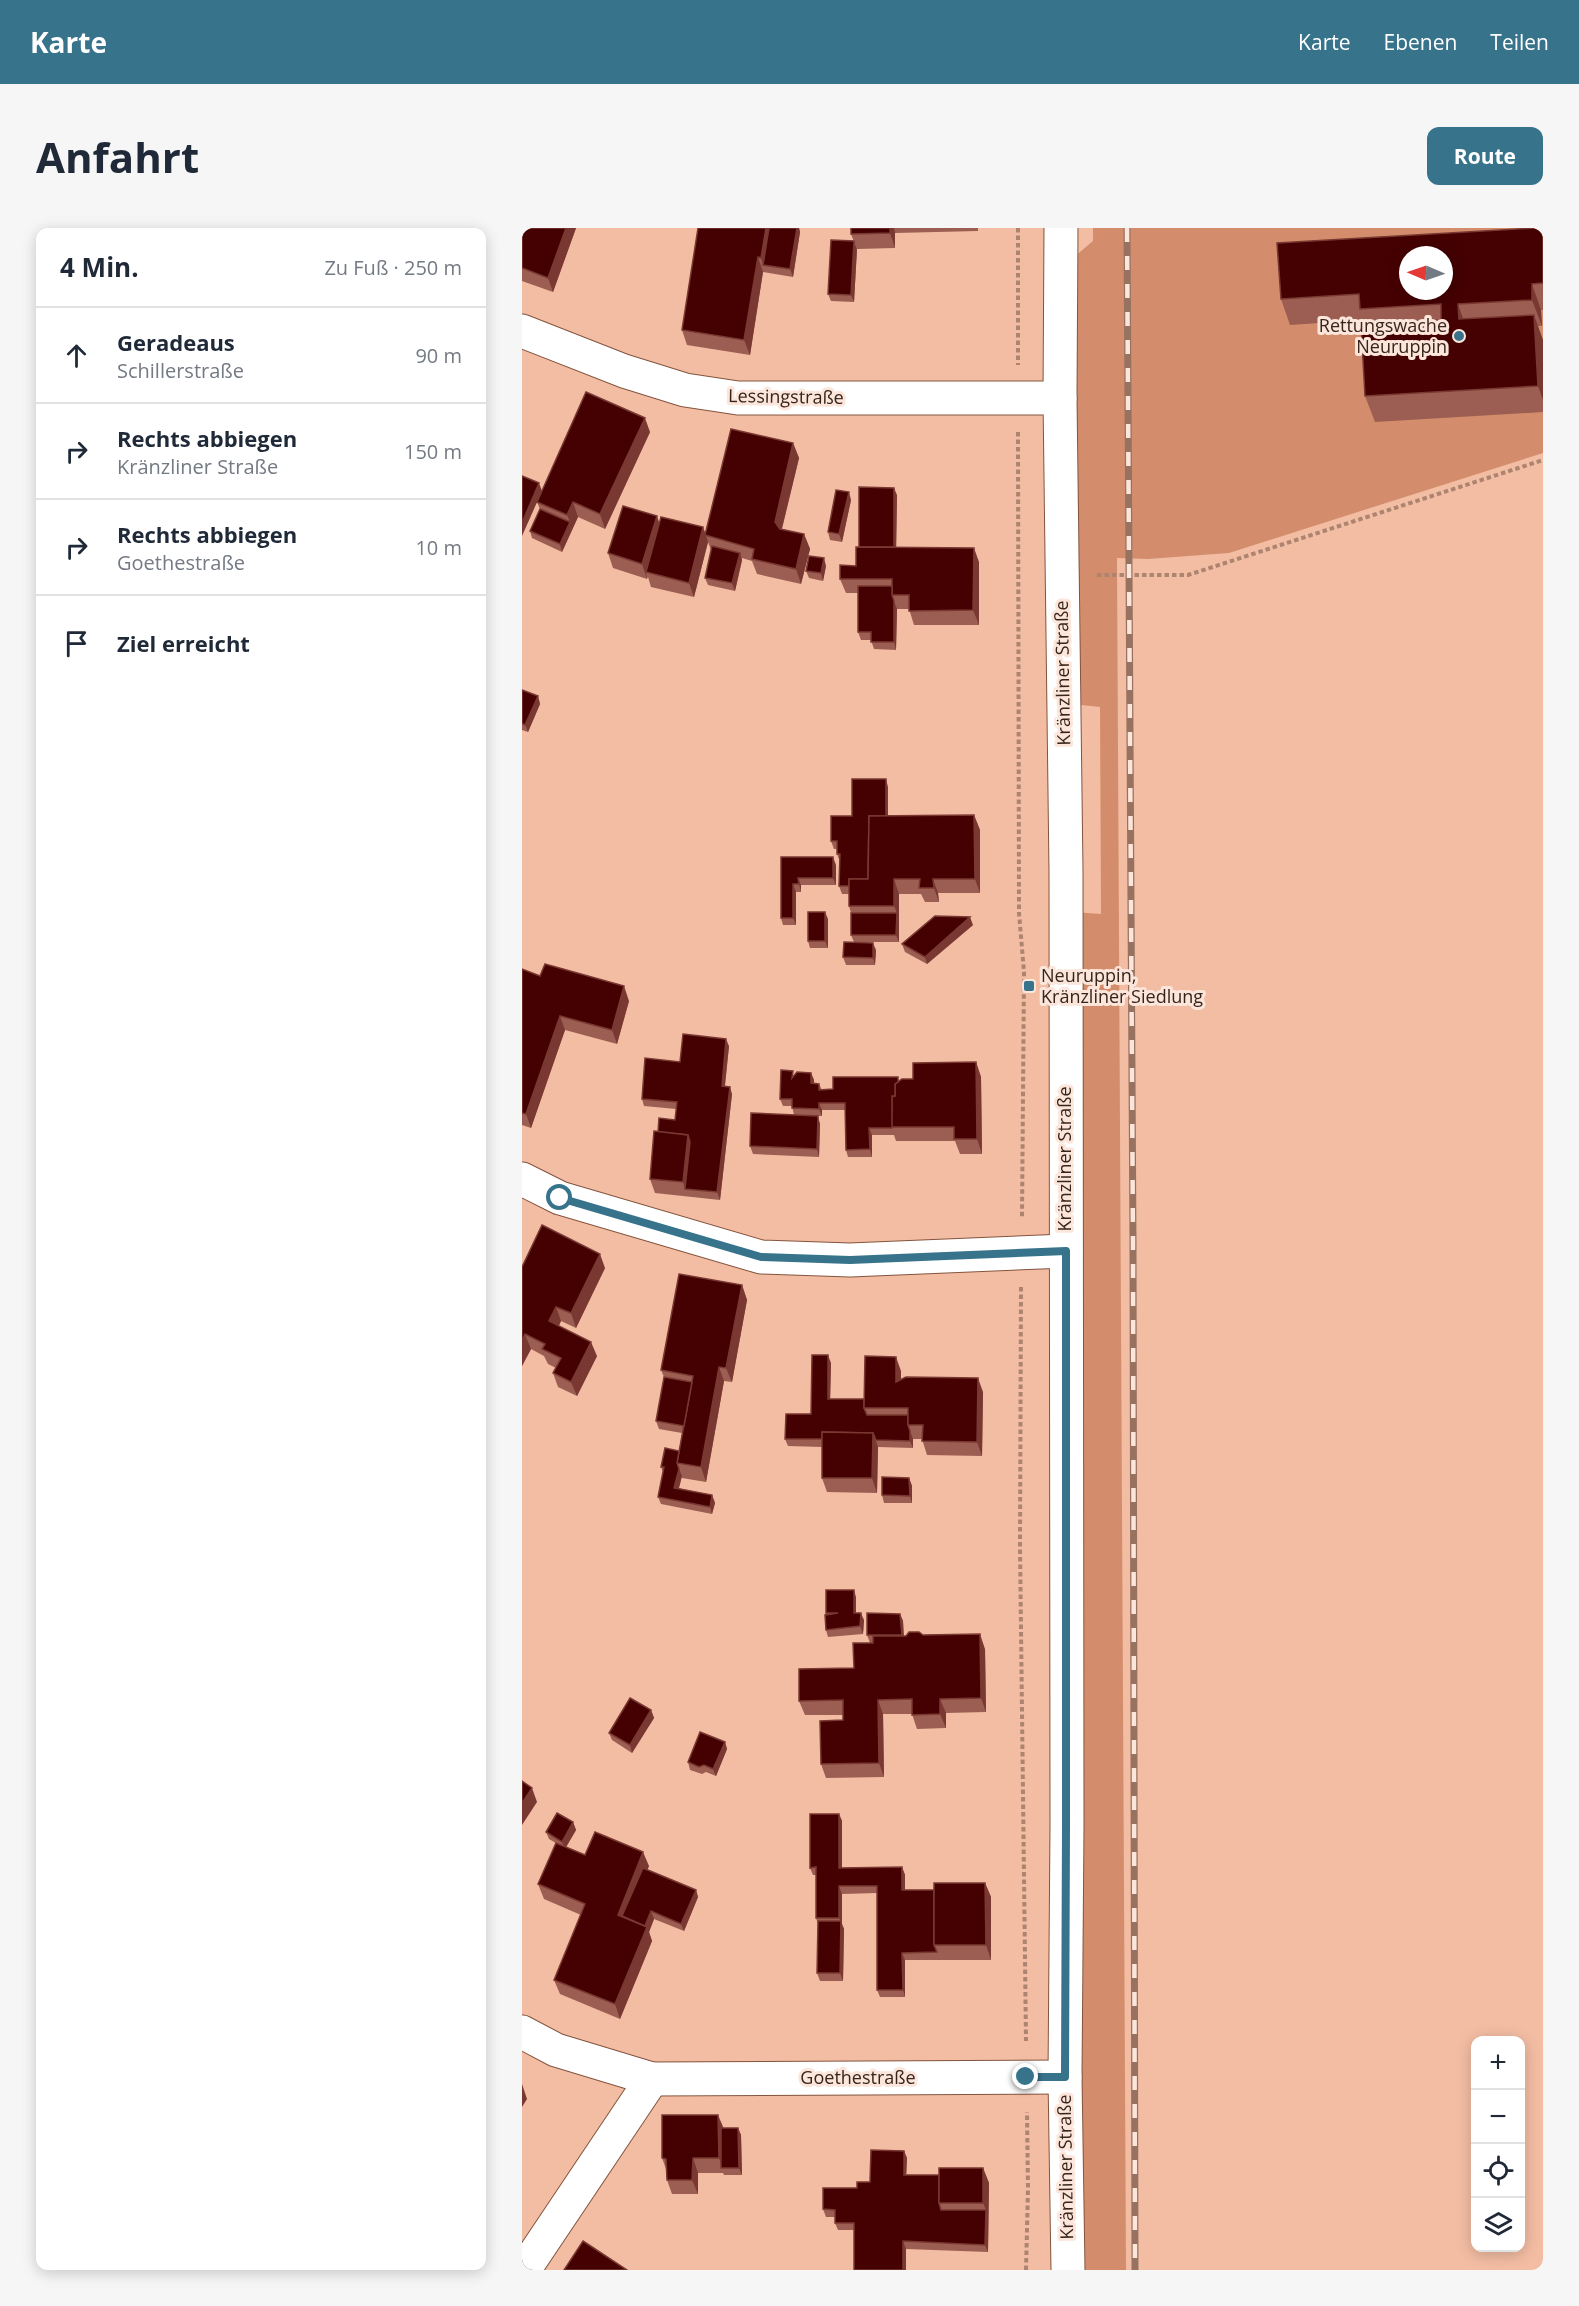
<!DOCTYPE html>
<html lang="de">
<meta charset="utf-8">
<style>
body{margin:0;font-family:"Open Sans",sans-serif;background:#f6f6f7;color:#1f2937}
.controls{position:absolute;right:18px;bottom:18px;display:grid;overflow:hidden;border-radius:12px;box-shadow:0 3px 15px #0003}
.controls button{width:54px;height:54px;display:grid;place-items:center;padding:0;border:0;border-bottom:2px solid #e0e1e3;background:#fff;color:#1f2937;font:30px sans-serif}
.compass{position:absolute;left:877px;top:18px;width:54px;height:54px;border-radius:50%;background:#fff;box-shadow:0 3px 15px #0003;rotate:272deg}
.stop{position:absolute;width:18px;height:18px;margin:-14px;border:4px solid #37738b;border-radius:50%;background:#fff}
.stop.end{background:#37738b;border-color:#fff;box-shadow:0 2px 6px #0008}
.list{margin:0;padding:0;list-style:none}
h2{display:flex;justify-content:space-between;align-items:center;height:78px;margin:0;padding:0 24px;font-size:26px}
h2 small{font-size:20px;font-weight:400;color:#747a83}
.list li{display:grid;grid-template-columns:39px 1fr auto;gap:18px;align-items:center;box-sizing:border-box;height:96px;padding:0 24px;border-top:2px solid #e0e1e3}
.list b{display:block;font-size:22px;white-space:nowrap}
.list p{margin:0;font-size:20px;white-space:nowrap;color:#747a83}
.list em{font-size:20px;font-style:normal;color:#747a83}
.icon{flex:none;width:33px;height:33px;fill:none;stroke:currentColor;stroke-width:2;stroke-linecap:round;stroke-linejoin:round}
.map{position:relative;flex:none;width:1021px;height:2042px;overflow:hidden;border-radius:12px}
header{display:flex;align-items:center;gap:36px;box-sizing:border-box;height:84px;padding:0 30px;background:#37738b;color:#fff}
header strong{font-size:28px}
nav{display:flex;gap:33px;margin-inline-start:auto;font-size:21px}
.intro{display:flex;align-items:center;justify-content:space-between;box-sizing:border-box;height:144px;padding:0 36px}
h1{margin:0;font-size:42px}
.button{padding:15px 27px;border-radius:12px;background:#37738b;color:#fff;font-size:21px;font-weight:700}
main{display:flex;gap:36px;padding:0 36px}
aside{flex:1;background:#fff;border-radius:12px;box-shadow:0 3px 15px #0003}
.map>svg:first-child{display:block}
</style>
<header>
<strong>Karte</strong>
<nav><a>Karte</a><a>Ebenen</a><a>Teilen</a></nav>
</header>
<div class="intro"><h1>Anfahrt</h1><a class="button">Route</a></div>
<main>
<aside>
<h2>4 Min.<small>Zu Fuß · 250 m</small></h2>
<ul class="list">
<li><svg class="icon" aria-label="ahead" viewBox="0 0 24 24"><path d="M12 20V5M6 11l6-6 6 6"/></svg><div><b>Geradeaus</b><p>Schillerstraße</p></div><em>90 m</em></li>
<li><svg class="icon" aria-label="right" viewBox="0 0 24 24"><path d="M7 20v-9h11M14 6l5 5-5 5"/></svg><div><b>Rechts abbiegen</b><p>Kränzliner Straße</p></div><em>150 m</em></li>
<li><svg class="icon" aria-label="right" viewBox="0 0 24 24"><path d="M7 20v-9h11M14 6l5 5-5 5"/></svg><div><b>Rechts abbiegen</b><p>Goethestraße</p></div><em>10 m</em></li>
<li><svg class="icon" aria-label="arrive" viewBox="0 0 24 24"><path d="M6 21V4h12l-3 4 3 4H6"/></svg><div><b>Ziel erreicht</b></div></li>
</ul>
</aside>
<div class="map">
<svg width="1021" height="2042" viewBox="0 0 1021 2042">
<rect width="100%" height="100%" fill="#f3bda3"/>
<path fill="#d38d6c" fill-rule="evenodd" d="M571 0H1021V225L707 325 626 331 595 330 604 2042H559L552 684 579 686 578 479 550 476 546 34 571 13ZM886 27H922V63H886Z"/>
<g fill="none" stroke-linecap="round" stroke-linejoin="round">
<g stroke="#83543e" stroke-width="35">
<g id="street">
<polyline points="0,103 102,143 163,162 216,170 538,170"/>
<polyline points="0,951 38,970 239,1029 328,1032 544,1023"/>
<polyline points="0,1804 34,1822 130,1851 543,1849"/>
<polyline points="2,2042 130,1851"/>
</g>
</g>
<g stroke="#83543e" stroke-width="35">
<polyline id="secondary" points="539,0 538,170 544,644 545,1598 543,1849 546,2042"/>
</g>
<g stroke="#ad8470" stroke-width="4" stroke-dasharray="4.5 3" stroke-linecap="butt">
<polyline points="496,0 496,137"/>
<polyline points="496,204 497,685 502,744 500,991"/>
<polyline points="575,347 666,347 1021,232"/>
<polyline points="499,1059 498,1318 504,1813"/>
<polyline points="504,2042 506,1961 505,1884"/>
</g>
<use href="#street" stroke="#fff" stroke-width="33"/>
<use href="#secondary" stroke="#fff" stroke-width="33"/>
<g stroke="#977260" stroke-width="7">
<polyline id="rail" points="605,0 611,1016 613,2042"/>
</g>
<use href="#rail" stroke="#fce6db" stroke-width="4.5" stroke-dasharray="14" stroke-linecap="butt"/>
</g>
<g fill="#9c5e52">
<polygon points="0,0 54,0 31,64 0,53"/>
<polygon points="176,0 277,0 278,4 271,49 241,44 228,127 165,117 160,102"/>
<polygon points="329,0 456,0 456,3 373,5 373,20 335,21 329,6"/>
<polygon points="1021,0 1021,82 1019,82 1020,98 1016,98 1021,113 1021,184 853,194 843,168 844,97 842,92 768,97 759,71"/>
<polygon points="335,21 332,74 309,73 306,66"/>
<polygon points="128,204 83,301 56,289 40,324 10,310 8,303 18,281 15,274"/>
<polygon points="271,215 277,230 260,301 282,306 288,321 279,356 235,346 230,333 220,330 220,332 213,363 186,357 183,350 189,322 186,314 172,369 129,359 126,349 125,351 91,340 86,325 137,296 181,299 184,307"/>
<polygon points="375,267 374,319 457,334 457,397 392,397 387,381 375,381 374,422 352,421 349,412 339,412 336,404 336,365 324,365 318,351 334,338 337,319"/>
<polygon points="329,272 320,314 308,312 306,304"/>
<polygon points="304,338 301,353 287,350 284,343"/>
<polygon points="0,462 16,468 18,476 6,504 0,502"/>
<polygon points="366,559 366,588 452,587 458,602 458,665 416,665 417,674 403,674 399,666 377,666 377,714 332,714 329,707 329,685 327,678 327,666 320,666 317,658 318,634 315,626 315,621 312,621 309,613 330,588"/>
<polygon points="259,629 314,637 314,657 279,657 279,664 274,664 274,697 261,697 259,690"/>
<polygon points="306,691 306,720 288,720 286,713"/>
<polygon points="451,697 405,736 383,724 380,716"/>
<polygon points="354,722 353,737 324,737 321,729"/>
<polygon points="0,741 18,748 107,773 95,816 43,802 9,900 0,897"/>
<polygon points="207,818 203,858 210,866 198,972 133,965 128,951 136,904 153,892 154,881 122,878 120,871 158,834"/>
<polygon points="454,834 459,849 460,926 438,926 433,913 374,913 372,907 350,907 350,929 326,929 324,922 323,882 300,882 300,888 295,888 298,896 297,929 231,926 228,918 272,887 270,878 261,878 258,871 272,847 289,845 292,852 292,855 297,856 300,862 311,861 391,851"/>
<polygon points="0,1039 83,1040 54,1100 39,1093 37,1098 75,1128 55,1168 36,1159 31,1145 34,1140 26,1136 22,1128 9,1121 0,1138"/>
<polygon points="220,1057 225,1072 210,1154 202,1153 184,1254 160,1250 160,1248 157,1260 190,1267 193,1275 190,1286 139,1276 136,1269 141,1244 139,1239 157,1223 160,1205 137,1201 134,1193 142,1149 139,1142"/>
<polygon points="309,1135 308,1171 342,1171 379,1143 379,1151 461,1164 460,1228 405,1227 400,1211 391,1211 391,1220 356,1219 355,1265 305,1264 300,1250 300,1219 266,1218 263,1211 289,1186"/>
<polygon points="387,1250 390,1258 390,1275 362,1275 360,1267"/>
<polygon points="334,1369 334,1385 342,1392 341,1406 306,1409 304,1402 304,1385"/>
<polygon points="378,1386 381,1393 382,1408 401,1407 463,1421 464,1484 424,1485 424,1500 395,1501 390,1486 361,1486 362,1549 304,1550 299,1536 321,1492 321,1487 283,1487 277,1473 332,1440 348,1415 345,1407"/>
<polygon points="129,1482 132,1490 110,1525 90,1512 87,1505"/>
<polygon points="203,1514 205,1521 194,1548 184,1544 180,1546 168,1542 166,1534"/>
<polygon points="317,1586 320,1593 320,1640 380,1639 383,1647 383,1662 412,1662 463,1655 469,1669 469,1732 383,1732 383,1769 358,1769 355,1762 355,1665 320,1666 320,1696 322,1701 321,1753 298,1753 295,1745 296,1696 294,1690 294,1647 291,1647 288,1640"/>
<polygon points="51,1594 54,1602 44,1619 63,1627 127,1638 125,1642 174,1662 176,1669 162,1703 132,1691 127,1704 130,1713 98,1791 38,1766 32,1752 59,1687 22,1671 16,1656 34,1615 27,1611 24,1604"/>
<polygon points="201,1900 216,1900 219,1907 220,1947 202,1947 201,1945 176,1945 176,1966 150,1966 145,1952 144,1941 140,1930"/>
<polygon points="382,1923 385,1930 384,1947 417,1947 461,1940 467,1955 466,2024 384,2021 332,2002 316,2002 313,1995 313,1989 304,1989 301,1981 335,1960 348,1954"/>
</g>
<g fill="#793932">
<polygon points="44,0 54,0 31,64 26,50"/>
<polygon points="244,0 251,0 241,37 239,30"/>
<polygon points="275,0 277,0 278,4 271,49 268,41"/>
<polygon points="368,0 372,0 373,5 373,20 368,5"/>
<polygon points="332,13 335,21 332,74 329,67"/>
<polygon points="236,29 241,44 228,127 222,112"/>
<polygon points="1010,56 1019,82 1020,98 1010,72"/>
<polygon points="936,76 945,102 937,91"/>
<polygon points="1012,87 1021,112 1021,172 1016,158"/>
<polygon points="123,190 128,204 83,301 78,286"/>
<polygon points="271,215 277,230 258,308 253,294"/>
<polygon points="17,255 20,263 0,308 0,295"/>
<polygon points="372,260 375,267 374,333 372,326"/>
<polygon points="327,264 329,272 320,314 317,306"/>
<polygon points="51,274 56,289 40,324 38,316 48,294 45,287"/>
<polygon points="135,288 140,303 124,344 125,351 120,336"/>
<polygon points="181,299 186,314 172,369 167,355"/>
<polygon points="282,306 288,321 279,356 274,341"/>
<polygon points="452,320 457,334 457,397 451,382"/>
<polygon points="218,325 220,332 213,363 210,355"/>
<polygon points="302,330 304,338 301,353 299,345"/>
<polygon points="372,373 375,381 374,422 372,414"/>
<polygon points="16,468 18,476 6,504 3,497"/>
<polygon points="364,551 366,559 366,596 364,589"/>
<polygon points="452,587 458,602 458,665 453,651"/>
<polygon points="311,629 314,637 314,657 311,650"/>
<polygon points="276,650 279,657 279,664 277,656"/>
<polygon points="372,651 377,666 377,714 374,707 375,685 372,678"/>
<polygon points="411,651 416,665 417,674 412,660"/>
<polygon points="271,656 274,664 274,697 271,690"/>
<polygon points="303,684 306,691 306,720 303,713"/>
<polygon points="448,689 451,697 405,736 403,729"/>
<polygon points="351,715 354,722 353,737 351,730"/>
<polygon points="102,758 107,773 95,816 90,802"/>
<polygon points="38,788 43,802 9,900 4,886"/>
<polygon points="204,811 207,818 202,865 200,858"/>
<polygon points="454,834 459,849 460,926 455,911"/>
<polygon points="289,845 292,852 292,863 289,855"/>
<polygon points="208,859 210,866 198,972 195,964"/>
<polygon points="297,875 300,882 300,888 297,881"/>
<polygon points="296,888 298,896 297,929 295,921"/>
<polygon points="347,900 350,907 350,929 348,921"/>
<polygon points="166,907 171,921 163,961 161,954"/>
<polygon points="78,1026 83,1040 54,1100 49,1085"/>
<polygon points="220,1057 225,1072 210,1154 204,1140"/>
<polygon points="34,1079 39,1093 32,1107 27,1093"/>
<polygon points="3,1106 9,1121 0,1138 0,1113"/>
<polygon points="69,1114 75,1128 55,1168 49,1154"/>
<polygon points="306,1127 309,1135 308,1178 306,1171"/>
<polygon points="374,1129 379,1143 379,1168 374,1154"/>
<polygon points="197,1139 202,1153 184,1254 179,1239"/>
<polygon points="456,1150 461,1164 460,1228 455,1214"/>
<polygon points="388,1203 391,1211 391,1220 388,1213"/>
<polygon points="351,1205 356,1219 355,1265 350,1250"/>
<polygon points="157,1241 160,1248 155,1267 152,1260"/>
<polygon points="387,1250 390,1258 390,1275 388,1268"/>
<polygon points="190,1267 193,1275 190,1286 188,1279"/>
<polygon points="332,1362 334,1369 334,1392 332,1385"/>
<polygon points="339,1385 342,1392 341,1406 338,1398"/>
<polygon points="378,1386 381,1393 382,1415 380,1407"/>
<polygon points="458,1406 463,1421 464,1484 459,1470"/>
<polygon points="418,1471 424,1485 424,1500 418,1486"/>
<polygon points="356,1472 361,1486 362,1549 357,1535"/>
<polygon points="129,1482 132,1490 110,1525 108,1517"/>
<polygon points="203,1514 205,1521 194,1548 191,1541"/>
<polygon points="10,1560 15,1574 0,1597 0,1575"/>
<polygon points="317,1586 320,1593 320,1647 317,1640"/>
<polygon points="51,1594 54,1602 43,1621 40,1614"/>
<polygon points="121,1624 127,1638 103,1696 96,1687"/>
<polygon points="380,1639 383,1647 383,1669 380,1662"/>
<polygon points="463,1655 469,1669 469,1732 464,1717"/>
<polygon points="317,1658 320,1666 320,1696 322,1701 321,1753 318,1745 319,1694 317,1690"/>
<polygon points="174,1662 176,1669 162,1703 159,1696"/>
<polygon points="129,1683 132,1691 127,1704 130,1713 98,1791 93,1776"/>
<polygon points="380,1725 383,1732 383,1769 381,1762"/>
<polygon points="0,1856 5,1871 0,1879"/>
<polygon points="196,1887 202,1901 200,1940 197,1930"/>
<polygon points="216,1900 219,1907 220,1947 217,1940"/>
<polygon points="382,1923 385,1930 384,1954 382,1947"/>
<polygon points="171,1930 176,1945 176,1966 170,1952"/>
<polygon points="461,1940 467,1955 466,2024 463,2017 464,1982 461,1975"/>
<polygon points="381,2013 384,2021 384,2042 381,2042"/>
</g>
<g fill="#450002" stroke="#793932" stroke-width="1.5" fill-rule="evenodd">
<polygon points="0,0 44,0 26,50 0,40"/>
<polygon points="176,0 244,0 239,30 236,29 222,112 160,102"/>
<polygon points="247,0 275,0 268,41 241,37"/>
<polygon points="329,0 368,0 368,5 329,6"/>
<path d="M1013 0H1021V55L1010 56V72L936 76 937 91 1012 87 1016 158 843 168 839 97 919 92V76L838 81 837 66 759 71 755 15ZM886 27H922V63H886Z"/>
<polygon points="309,12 332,13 329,67 306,66"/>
<polygon points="64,164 123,190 78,286 51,274 45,287 15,274"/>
<polygon points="209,201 271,215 253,294 258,301 282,306 274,341 230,331 232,321 183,307"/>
<polygon points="0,248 17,255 0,295"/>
<polygon points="337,259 372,260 372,319 337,319"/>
<polygon points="314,262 327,264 317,306 306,304"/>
<polygon points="101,278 135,288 120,336 86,325"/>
<polygon points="18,281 48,294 38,316 8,303"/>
<polygon points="139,289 181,299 167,355 124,344"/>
<polygon points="190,318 218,325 210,355 183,350"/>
<polygon points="334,319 452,320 451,382 387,383 387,367 370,367 370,351 318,351 318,337 334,338"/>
<polygon points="287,328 302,330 299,345 284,343"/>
<polygon points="336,358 370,358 370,367 372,373 372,414 349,414 349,404 336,404"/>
<polygon points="0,462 16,468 3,497 0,495"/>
<polygon points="330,551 364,551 364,588 347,588 346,651 327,651 327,658 317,658 318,626 315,626 315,613 309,613 309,588 330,588"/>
<polygon points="452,587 453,651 411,651 412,660 397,660 398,651 372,651 372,678 327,678 327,651 346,651 347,588"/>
<polygon points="259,629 311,629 311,650 276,650 277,656 271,656 271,690 259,690"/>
<rect x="286" y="684" width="17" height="29"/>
<polygon points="329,685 375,685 374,707 329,707"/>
<polygon points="413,688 448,689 403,729 380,716"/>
<polygon points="322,714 351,715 351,730 321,729"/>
<polygon points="23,736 102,758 90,802 38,788 4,886 0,885 0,741 18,748"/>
<polygon points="161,806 204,811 200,858 208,859 195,964 163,961 168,914 166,907 136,904 137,890 153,892 155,874 120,871 123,830 158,834"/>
<polygon points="454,834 455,911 432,911 432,899 369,899 370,868 373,868 373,856 380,851 391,851 391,835"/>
<polygon points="259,842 271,843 270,850 275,844 289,845 289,855 297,856 297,862 311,861 311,849 376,849 376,854 373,856 373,868 370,868 370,900 347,900 348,921 324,922 323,875 297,875 297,881 270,880 270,871 258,871"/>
<polygon points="229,885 296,888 295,921 228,918"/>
<polygon points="132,903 166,907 161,954 128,951"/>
<polygon points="20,997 78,1026 49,1085 34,1079 27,1093 69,1114 49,1154 31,1145 39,1130 20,1121 23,1116 3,1106 0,1113 0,1039"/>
<polygon points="157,1046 220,1057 204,1140 197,1139 179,1239 155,1235 171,1148 139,1142"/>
<polygon points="290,1127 306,1127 306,1171 342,1171 342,1180 345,1187 386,1187 386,1197 388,1203 388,1213 354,1212 351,1205 300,1204 300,1211 263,1211 264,1186 289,1186"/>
<polygon points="343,1128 374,1129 374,1154 384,1149 456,1150 455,1214 400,1213 401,1197 386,1197 386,1180 342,1180"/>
<polygon points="142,1149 170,1154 162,1198 134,1193"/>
<polygon points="300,1204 351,1205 350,1250 300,1250"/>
<polygon points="143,1220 157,1223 155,1235 157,1241 152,1260 190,1267 188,1279 136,1269 142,1239 139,1239"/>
<polygon points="360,1249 387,1250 388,1268 360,1267"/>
<polygon points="304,1362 332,1362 332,1385 339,1385 338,1398 304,1402 303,1387 316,1385 304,1385"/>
<polygon points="345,1385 378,1386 380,1407 345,1407"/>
<polygon points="387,1404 397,1404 401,1407 458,1406 459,1470 418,1471 418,1486 390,1487 390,1471 356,1472 357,1535 299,1536 298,1493 321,1492 321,1472 277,1473 277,1441 332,1440 331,1415 351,1415 351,1408 384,1408"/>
<polygon points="108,1470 129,1482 108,1517 87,1505"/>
<polygon points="178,1504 203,1514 191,1541 182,1537 177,1539 166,1534"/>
<polygon points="0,1553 10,1560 0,1575"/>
<polygon points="35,1585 51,1594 40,1614 24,1604"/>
<polygon points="288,1586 317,1586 317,1640 380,1639 380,1662 412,1662 412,1717 415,1724 380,1725 381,1762 355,1762 355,1658 317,1658 317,1690 294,1690 294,1639 288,1640"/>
<polygon points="73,1604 121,1624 96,1687 125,1699 93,1776 32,1752 63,1676 16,1656 34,1615 63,1627"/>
<polygon points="121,1640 174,1662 159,1696 129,1683 123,1698 100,1688"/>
<polygon points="412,1655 463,1655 464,1717 412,1717"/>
<polygon points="296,1693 319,1693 318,1745 295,1745"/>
<polygon points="140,1887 196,1887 197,1930 171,1930 170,1952 145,1952 144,1931 140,1930"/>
<polygon points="199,1900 216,1900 217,1940 199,1940"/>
<polygon points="349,1922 382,1923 382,1947 417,1947 417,1975 419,1982 464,1982 463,2017 381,2013 381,2042 332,2042 332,1995 313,1995 313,1982 301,1981 301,1960 335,1960 335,1954 348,1954"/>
<rect x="417" y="1940" width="44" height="35"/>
<polygon points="61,2013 105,2042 42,2042"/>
</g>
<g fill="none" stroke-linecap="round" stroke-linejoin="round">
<polyline stroke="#37738b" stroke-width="8" points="38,970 239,1029 328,1032 544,1023 544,1598 543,1849 504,1849"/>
</g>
<g fill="#37738b" stroke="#fce6db" stroke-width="2">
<circle cx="937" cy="108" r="6"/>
<rect x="501" y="752" width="12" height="12" rx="3"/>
</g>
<g text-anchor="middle" stroke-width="6" stroke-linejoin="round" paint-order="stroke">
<g font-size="18" fill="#38241a" stroke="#fce6db" text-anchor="end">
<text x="925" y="104">Rettungswache<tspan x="925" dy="21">Neuruppin</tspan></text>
<text x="519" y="754" text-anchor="start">Neuruppin,<tspan x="519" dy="21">Kränzliner Siedlung</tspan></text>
</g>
<g font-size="18" fill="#38241a" stroke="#fce6db">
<text transform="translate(264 169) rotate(1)" y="6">Lessingstraße</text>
<text transform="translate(541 445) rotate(-91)" y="6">Kränzliner Straße</text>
<text transform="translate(543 931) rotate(-90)" y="6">Kränzliner Straße</text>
<text x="336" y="1856">Goethestraße</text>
<text transform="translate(544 1939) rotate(-91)" y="6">Kränzliner Straße</text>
</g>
</g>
</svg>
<div class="controls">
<button>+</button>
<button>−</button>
<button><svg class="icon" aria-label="locate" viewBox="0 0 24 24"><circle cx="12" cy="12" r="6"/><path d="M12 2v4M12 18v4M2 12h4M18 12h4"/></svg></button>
<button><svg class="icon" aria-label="layers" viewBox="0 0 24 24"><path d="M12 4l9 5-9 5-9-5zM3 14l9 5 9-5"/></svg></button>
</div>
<svg class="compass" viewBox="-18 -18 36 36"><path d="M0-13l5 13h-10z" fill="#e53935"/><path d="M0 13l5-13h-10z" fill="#747a83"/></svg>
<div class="stop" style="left:38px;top:970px"></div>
<div class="stop end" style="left:504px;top:1849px"></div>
</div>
</main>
